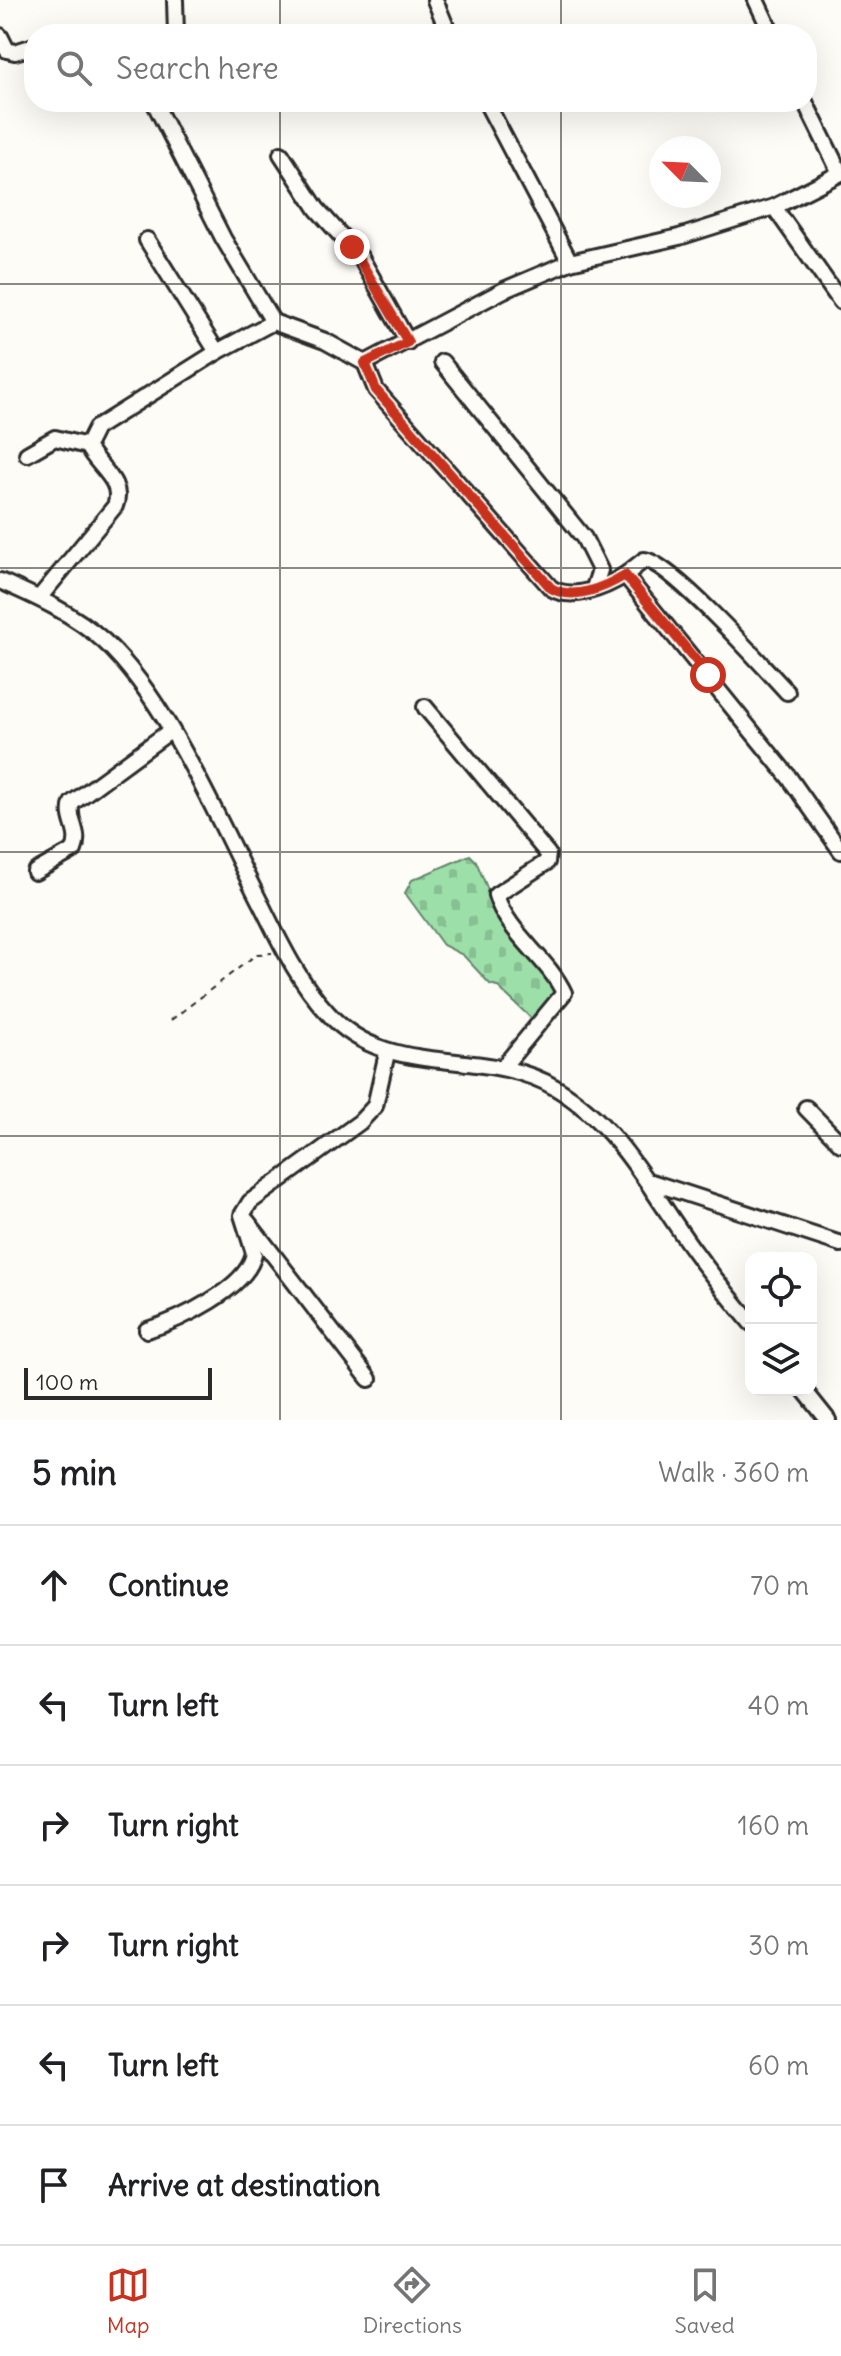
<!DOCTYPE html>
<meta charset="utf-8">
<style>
body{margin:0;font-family:Delius,sans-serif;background:#f6f6f6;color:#202124}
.controls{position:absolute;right:24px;bottom:24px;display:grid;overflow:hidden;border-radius:16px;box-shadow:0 8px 32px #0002}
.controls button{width:72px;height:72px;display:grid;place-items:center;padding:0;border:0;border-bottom:2px solid #e0e0e0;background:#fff;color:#202124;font:40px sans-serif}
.compass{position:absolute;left:649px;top:136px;width:72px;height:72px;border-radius:50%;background:#fff;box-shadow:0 8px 32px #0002;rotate:294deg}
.scale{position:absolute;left:24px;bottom:20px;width:188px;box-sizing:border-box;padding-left:8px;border:4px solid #2b2b2b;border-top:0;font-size:22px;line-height:28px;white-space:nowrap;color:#2b2b2b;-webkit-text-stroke:6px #fdfcf7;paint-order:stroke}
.stop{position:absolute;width:24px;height:24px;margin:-18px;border:6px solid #c8321e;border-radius:50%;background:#fff}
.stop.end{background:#c8321e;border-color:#fff;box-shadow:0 2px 8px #0008}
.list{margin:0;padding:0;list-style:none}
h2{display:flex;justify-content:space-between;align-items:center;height:104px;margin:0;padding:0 32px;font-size:34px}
h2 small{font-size:26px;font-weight:400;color:#757577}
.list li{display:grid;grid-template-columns:52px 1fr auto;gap:24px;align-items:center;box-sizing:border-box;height:120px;padding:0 32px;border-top:2px solid #e0e0e0}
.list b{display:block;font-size:30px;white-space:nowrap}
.list em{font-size:26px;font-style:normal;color:#757577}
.icon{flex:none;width:44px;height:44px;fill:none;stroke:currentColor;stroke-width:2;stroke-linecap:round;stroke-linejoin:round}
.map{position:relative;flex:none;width:841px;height:1420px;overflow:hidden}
.search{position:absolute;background:#fff;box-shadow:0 8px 32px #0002;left:24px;right:24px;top:24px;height:88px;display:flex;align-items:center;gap:20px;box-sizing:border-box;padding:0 28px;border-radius:32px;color:#757577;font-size:30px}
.sheet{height:824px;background:#fff}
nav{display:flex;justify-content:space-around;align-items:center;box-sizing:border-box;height:112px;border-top:2px solid #e0e0e0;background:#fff;font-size:22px;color:#757577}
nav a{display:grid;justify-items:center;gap:4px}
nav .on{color:#c8321e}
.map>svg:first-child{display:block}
</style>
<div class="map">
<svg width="841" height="1420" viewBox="0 0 841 1420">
<defs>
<pattern id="cemetery-stones" width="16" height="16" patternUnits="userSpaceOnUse" patternTransform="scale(2)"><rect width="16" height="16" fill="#9ddfa9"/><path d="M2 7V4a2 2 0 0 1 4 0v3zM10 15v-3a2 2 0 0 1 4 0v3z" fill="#87c092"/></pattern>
</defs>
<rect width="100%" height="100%" fill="#fdfcf7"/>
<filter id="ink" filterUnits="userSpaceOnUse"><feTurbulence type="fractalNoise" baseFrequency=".0125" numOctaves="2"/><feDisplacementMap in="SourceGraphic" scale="16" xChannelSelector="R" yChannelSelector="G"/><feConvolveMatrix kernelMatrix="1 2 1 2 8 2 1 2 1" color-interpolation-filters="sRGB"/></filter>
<g filter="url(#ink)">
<polygon fill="url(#cemetery-stones)" stroke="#64856a" stroke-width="2" points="470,855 476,861 492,900 559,991 533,1020 497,986 490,984 463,955 443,945 405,893 412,880"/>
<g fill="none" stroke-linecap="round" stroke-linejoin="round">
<g stroke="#2b2b2b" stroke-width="20">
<g id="street">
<polyline points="175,0 176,34"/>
<polyline points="435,0 449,34"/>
<polyline points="756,0 772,34"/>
<polyline points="0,36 7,50 15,52 34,46"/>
<polyline points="154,102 223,238 273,322"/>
<polyline points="486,102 570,262"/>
<polyline points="805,102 840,173"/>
<polyline points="281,154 317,209 361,258 408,342"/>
<polyline points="774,207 841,302"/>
<polyline points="147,240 217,352"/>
<polyline points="442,362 584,538 600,570 594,588"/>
<polyline points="365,363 504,290 570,262 679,237 774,207 841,173"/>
<polyline points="27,454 55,438 87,446"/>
<path d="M625 575 644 560C668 560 766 669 787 692"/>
<path d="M0 581C37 597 74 614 104 641 169 701 220 825 261 904 280 942 298 981 327 1012 388 1082 483 1044 556 1088 621 1127 652 1194 695 1252 713 1277 732 1300 751 1323"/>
<path d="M39 598 115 506C125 481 97 467 87 446L96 428 217 352 273 322 325 341 365 363 376 390 551 588C572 601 604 588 625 575L788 776 841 851"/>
<path d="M425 707 548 854 547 862 496 895C507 933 548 958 564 993L503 1067"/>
<path d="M35 872 74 850C82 831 66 820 72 803L170 731"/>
<polyline points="806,1108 841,1144"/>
<polyline points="651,1182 841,1244"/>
<polyline points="247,1221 369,1379"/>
<path d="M147 1330C177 1321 249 1288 254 1253L242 1215 250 1202 360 1122 375 1106 387 1053"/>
<polyline points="804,1390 828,1420"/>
</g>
</g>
<polyline stroke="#2b2b2b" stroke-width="2" stroke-dasharray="6 6" stroke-linecap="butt" points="171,1020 257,954 272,953"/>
<use href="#street" stroke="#fdfcf7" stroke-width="14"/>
</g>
</g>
<g fill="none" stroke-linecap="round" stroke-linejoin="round" filter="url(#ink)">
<path stroke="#c8321e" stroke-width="10" d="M352 247 408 342 365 363 376 390 551 588C572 601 604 588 625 575L708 675"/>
</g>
<path fill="none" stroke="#2b2b2b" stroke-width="2" stroke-opacity="0.55" d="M280 0V34M561 0V34M280 102V1420M561 102V1420M0 284H841M0 568H841M0 852H841M0 1136H841"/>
</svg>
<div class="controls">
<button><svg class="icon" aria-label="locate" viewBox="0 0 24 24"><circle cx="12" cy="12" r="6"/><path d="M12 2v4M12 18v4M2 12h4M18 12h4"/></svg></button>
<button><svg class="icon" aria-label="layers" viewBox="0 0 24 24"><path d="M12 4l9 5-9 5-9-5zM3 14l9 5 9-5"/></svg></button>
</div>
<svg class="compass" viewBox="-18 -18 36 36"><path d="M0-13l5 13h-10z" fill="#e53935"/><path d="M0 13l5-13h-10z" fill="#757577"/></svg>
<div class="scale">100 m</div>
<div class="stop" style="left:708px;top:675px"></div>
<div class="stop end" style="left:352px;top:247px"></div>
<div class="search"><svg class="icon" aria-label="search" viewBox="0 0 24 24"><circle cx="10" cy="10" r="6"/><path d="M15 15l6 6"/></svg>Search here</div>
</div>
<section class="sheet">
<h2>5 min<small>Walk · 360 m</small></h2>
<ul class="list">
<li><svg class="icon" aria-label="ahead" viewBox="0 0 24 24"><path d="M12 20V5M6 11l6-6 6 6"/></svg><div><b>Continue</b></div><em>70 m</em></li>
<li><svg class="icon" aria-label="left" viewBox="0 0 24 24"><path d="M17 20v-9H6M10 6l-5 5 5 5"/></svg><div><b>Turn left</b></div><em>40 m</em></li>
<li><svg class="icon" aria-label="right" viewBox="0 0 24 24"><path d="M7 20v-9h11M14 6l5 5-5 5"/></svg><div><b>Turn right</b></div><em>160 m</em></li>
<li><svg class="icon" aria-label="right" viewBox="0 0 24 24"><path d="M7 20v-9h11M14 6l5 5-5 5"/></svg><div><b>Turn right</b></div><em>30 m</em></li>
<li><svg class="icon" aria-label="left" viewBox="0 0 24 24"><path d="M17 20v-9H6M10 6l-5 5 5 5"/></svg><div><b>Turn left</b></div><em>60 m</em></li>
<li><svg class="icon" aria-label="arrive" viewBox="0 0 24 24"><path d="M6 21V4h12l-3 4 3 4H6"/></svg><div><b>Arrive at destination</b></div></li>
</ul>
</section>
<nav>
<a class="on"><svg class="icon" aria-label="map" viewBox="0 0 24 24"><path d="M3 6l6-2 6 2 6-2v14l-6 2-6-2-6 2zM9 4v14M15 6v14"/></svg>Map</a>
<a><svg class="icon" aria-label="directions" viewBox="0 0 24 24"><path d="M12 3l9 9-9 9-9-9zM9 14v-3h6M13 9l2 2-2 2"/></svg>Directions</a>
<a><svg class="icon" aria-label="saved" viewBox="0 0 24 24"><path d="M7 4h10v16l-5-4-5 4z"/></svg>Saved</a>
</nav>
